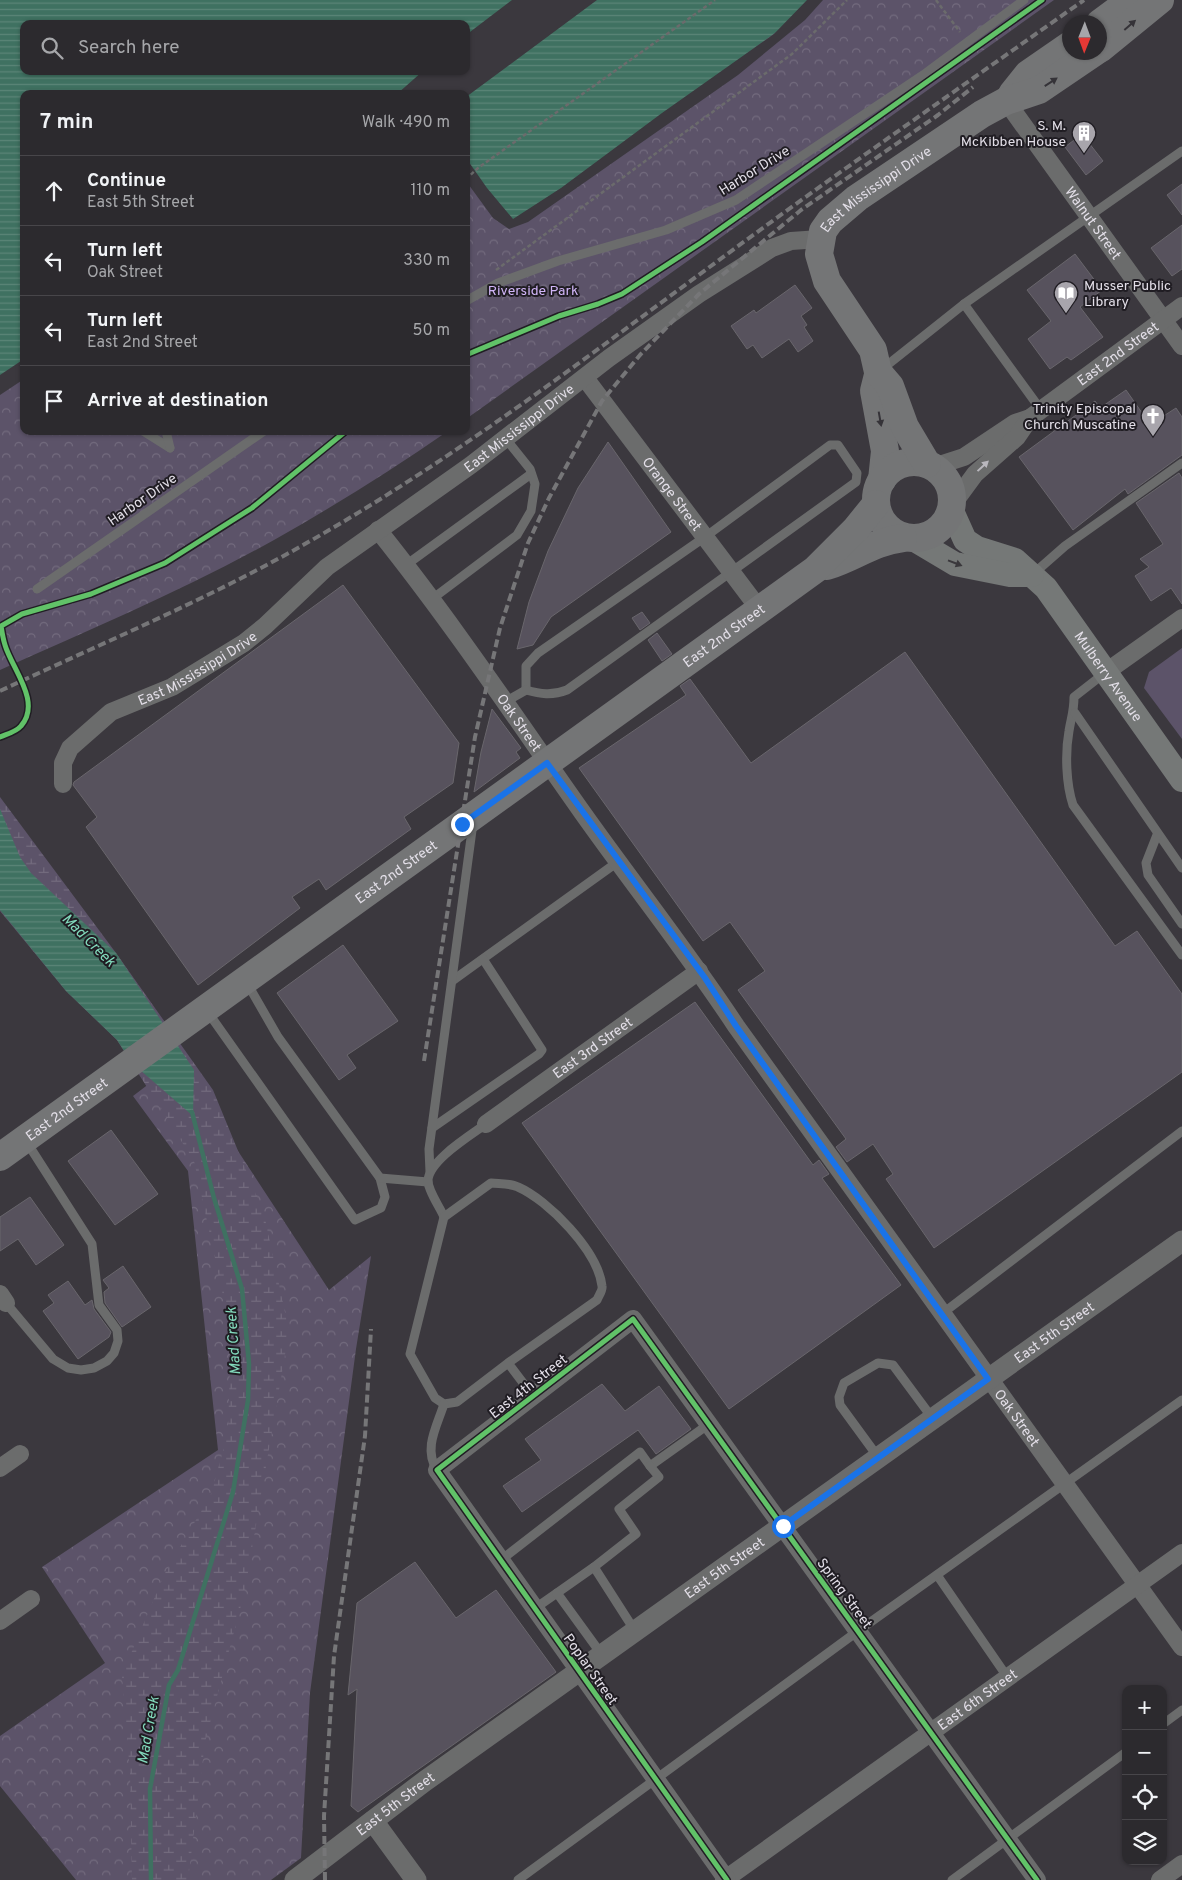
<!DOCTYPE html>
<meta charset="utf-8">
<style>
body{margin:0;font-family:Overpass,sans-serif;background:#343236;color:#f1f3f6}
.controls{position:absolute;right:15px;bottom:15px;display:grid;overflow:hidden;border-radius:10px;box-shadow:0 1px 4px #0004}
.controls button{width:45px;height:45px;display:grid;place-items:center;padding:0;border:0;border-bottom:1px solid #48464a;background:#2c2a2e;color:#f1f3f6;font:25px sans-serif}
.compass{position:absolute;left:1062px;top:15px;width:45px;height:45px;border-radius:50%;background:#2c2a2e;box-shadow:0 1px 4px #0004;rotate:181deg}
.stop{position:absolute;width:15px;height:15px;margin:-11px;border:4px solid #1a73e8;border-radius:50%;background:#fff}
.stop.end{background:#1a73e8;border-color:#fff;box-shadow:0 1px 5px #0008}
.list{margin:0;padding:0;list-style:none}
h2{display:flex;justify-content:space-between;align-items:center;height:65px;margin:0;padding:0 20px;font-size:21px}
h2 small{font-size:16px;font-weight:400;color:#a6a7aa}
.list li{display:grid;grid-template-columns:32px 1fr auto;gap:15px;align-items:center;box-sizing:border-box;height:70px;padding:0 20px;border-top:1px solid #48464a}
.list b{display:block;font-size:19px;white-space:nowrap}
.list p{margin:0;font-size:16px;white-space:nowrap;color:#a6a7aa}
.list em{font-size:16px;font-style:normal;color:#a6a7aa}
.icon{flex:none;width:28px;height:28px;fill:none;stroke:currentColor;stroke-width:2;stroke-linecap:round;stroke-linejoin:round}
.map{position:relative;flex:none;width:1182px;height:1880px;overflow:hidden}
.search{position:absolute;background:#2c2a2e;box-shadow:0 1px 4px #0004;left:20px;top:20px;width:450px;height:55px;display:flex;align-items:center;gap:12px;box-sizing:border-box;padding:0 18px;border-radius:10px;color:#a6a7aa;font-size:19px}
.panel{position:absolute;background:#2c2a2e;box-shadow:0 1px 4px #0004;left:20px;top:90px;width:450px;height:345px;border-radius:10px}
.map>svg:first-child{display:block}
</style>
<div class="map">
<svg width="1182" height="1880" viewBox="0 0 1182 1880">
<defs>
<pattern id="forest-crowns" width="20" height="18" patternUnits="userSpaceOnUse" patternTransform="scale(1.25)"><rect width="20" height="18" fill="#5c5369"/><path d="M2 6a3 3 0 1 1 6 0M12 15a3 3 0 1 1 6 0" fill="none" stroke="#736b7e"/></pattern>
<pattern id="wetland-marsh" width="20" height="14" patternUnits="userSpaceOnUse" patternTransform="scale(1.25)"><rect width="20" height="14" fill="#5c5369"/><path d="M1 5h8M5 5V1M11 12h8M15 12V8" fill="none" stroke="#736b7e"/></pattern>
<pattern id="water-rules" width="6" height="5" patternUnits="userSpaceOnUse" patternTransform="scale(1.25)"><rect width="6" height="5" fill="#3f7161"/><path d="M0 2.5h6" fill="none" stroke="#5b8578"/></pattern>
</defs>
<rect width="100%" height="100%" fill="#3b383e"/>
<polygon fill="#5c5369" points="1182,648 1182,739 1144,688 1149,672"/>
<g fill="url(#forest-crowns)">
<polygon points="820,0 1054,0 466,419 466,177"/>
<path d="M24 376V431H448C392 470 334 506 274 540 186 589 92 629 0 670V392Z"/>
<polygon points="179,1061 329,1290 371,1256 356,1349 310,1693 301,1858 271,1880 76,1880 0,1786 0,1736 105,1663 42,1567 218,1450 188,1171 133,1096"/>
</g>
<polygon fill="url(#wetland-marsh)" points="0,797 116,953 213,1090 264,1214 289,1331 245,1590 205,1742 188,1880 132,1880 130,1773 122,1675 164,1575 211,1494 228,1433 231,1332 194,1161 117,1040 66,991 0,911"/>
<g fill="url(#water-rules)" fill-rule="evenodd">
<path d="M0 0H820L510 227 466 177V94H24V376L0 392ZM24 24H466V71H24Z"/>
<polygon points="0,809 20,857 31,873 116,953 194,1070 193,1116 132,1063 117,1040 66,991 0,910"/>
</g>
<g fill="#3b383e">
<polygon points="512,0 597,0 466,97 466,94 397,94 423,71 466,71 466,35"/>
<polygon points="807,0 823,0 805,20 738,75 528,222 509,229 493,218 466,181 466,158 487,188 513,219 561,188 662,113 774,34"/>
<polygon points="24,359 24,379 0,395 0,375"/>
</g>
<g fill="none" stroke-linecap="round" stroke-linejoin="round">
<polyline stroke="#3f7161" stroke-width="4.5" points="151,1880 150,1789 169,1685 178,1670 233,1492 248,1400 249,1364 242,1289 214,1198 192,1112"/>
</g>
<g fill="#57525d" stroke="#69666c">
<polygon points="1082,134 1103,161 1086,175 1065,147"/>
<polygon points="1182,184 1182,215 1167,195"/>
<polygon points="1182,225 1182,269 1172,276 1151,248"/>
<polygon points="1075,254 1102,290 1080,307 1103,337 1071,360 1067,357 1050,369 1028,339 1051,321 1027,290"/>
<polygon points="795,285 812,308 801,316 807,325 804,327 813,341 798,352 789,339 762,358 753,345 747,349 731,326 754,310 756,313"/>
<polygon points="1126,390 1147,420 1158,412 1162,417 1176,408 1182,417 1182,455 1128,494 1125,489 1073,530 1019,457 1095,401 1100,408"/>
<polygon points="608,442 671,532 551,617 533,645 517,649 529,602 548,551 578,488"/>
<polygon points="1179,473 1182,478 1182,604 1171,588 1151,601 1135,576 1149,567 1140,559 1163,544 1136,503"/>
<polygon points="343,585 459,743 453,783 404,817 411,829 326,890 319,879 292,897 300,908 198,985 86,827 97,817 73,785 74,782"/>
<polygon points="642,612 650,623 640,630 632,618"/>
<polygon points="657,633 672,654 662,661 648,640"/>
<polygon points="905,652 1115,946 1137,931 1182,994 1182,1072 934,1248 886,1179 893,1174 873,1144 847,1162 836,1147 846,1139 738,990 765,971 730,922 703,941 579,768 686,695 680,686 690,679 751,763"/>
<polygon points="492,709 521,748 516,752 520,758 474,792 481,752"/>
<polygon points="343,945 398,1021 347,1055 356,1068 339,1080 277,993"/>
<polygon points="695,1002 813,1165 819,1160 829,1174 822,1178 901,1285 729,1409 522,1123"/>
<polygon points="111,1130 158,1194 115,1225 68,1161"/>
<polygon points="30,1197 64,1245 36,1265 18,1239 0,1251 0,1217"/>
<polygon points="123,1266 151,1307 122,1327 105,1303 104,1292 109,1288 103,1280"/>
<polygon points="68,1281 85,1305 92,1300 94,1309 111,1332 109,1337 78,1359 43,1311 54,1303 48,1295"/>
<polygon points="602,1384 625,1411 659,1386 691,1429 656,1454 638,1430 522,1512 503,1486 541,1460 525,1439"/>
<polygon points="415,1562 456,1618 496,1590 556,1672 358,1812 351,1806 357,1689 348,1695 357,1603"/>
</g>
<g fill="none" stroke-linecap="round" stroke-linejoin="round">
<g stroke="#6b6b6c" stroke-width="2.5" stroke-dasharray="4 2.5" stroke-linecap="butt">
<polyline points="936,0 960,32"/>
<polyline points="466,179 478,168 715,0"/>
<polyline points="496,270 792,54 847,0"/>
</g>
<g stroke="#6b6c6c" stroke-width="9">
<polyline points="466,301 498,283 558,261 666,230 736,200 923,75 1024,0"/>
<polyline points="964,304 1041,410"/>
<polyline points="881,370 964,304 1182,151"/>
<polyline points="143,431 170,448"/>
<polyline points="166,431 170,448"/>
<path d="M830 445H838L857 473 856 482 567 690C552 696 540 694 526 690V666L538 653 705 537Z"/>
<polyline points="406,565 531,474"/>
<polyline points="1032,575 1065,546 1182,463"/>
<polyline points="37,589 264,431"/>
<polyline points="432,599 517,535 531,511 535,484 530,469 506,439"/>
<path d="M1106 672 1074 697C1074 712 1071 718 1069 731 1065 753 1066 784 1073 805L1182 955"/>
<polyline points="505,702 526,690"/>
<polyline points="1075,713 1182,868"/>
<polyline points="1157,835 1146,863 1148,875 1182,924"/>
<polyline points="452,981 619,861"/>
<polyline points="207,1011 355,1220 381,1208 385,1197 380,1178 278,1037 247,983"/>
<polyline points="432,1128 539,1054 542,1050 483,959"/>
<polyline points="430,1172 429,1149 473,823"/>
<polyline points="380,1178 428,1182"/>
<path d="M444 1217C440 1207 428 1191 428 1181 428 1161 471 1135 486 1124"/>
<polyline points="6,1303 53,1359 68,1368 81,1370 94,1368 107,1361 114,1353 118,1341 117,1330 99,1305 92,1244 26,1141"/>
<polyline points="943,1313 1182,1131"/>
<path d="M508 1363 597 1300C599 1295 603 1290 602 1286 598 1251 548 1200 518 1187 510 1183 499 1184 491 1183L444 1217 410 1354 435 1398 444 1404 457 1402 508 1363 533 1396"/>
<polyline points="878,1457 840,1405 839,1397 844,1383 878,1363 893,1365 933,1419"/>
<path d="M437 1470C423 1449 437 1426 444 1404"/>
<polyline points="501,1560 640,1452 650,1466 709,1424"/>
<polyline points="594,1567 636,1534 619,1509 659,1477 650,1466"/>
<polyline points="937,1575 1008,1678"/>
<polyline points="534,1609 557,1593"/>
<polyline points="602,1655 557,1593 594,1567 635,1631"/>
<polyline points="1163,1724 1182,1710"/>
<polyline points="518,1880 858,1631 1182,1400"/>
<polyline points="952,1880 1126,1752"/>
</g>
<g stroke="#6b6c6c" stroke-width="18">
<path id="s1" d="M1006 101 1182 346"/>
<path id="s2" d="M585 378 760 610"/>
<polyline points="933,467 964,457 1015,423 1030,418"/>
<path id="s3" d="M953 504 975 474 1017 437 1030 418 1182 306"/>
<path id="s4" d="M378 530C451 621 515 717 582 812 633 884 688 953 736 1026L1182 1647"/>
<polyline points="1106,672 1182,618"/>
<path id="s5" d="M63 784V763L70 748 111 712 172 687 244 643 265 626 327 567 471 465 609 358 699 294 772 248 791 241 820 239"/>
<path id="s6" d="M486 1124 699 971"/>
<polyline points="0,1294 6,1303"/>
<polyline points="0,1468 20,1454"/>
<polyline points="0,1621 31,1599"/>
<path id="s7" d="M724 1880 1182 1553"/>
<polyline points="727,1880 437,1470 633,1319 1037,1880"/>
<polyline points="1160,1880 1182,1864"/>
</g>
<g stroke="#6b6c6c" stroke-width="21">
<polyline points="373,1821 416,1880"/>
<path id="s8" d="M295 1880 425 1781 1182 1241"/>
</g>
<g stroke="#757877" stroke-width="24">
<path id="s9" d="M952 511 965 540 977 548 1015 560 1046 588 1182 780"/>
<polyline points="913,539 955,564 1010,575 1032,575"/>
</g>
<g stroke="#747576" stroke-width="28">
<polyline points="1100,23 1131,0"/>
<polyline points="1100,49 1160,0"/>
<polyline points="1012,94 1028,74 1070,45"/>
<polyline points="878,375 874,391 885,451 882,480"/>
<circle cx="914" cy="500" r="38"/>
<path id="s10" d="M927 464 905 427 890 386 878 372 873 350 827 281 819 254 823 231 830 221 857 198 982 114 1006 101 1039 90 1095 52"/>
<path d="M827 566C856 557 872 542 903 538"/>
<path id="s11" d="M0 1157 816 569 855 530 876 504"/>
</g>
<g stroke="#767678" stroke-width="4" stroke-dasharray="8 4" stroke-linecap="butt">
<path d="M0 691C96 646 194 605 287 554 438 471 576 365 715 263 837 173 961 87 1084 0"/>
<polyline points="424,1061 475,737 500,628 528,543 549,498 602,401 640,355 699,294 801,210 938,115 973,87"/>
<polyline points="325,1880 324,1816 334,1656 365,1436 371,1329"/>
</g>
<g stroke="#201d23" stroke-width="8">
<g id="cycleway">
<polyline points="466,355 559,316 598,304 622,294 702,242 1042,0"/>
<path d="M0 737C7 734 16 732 21 726 42 702 12 669 5 645 3 639 2 632 1 626L22 614 91 594 165 563 252 508 346 431"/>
<polyline points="727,1880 437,1470 633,1319 1037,1880"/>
</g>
</g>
<use href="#cycleway" stroke="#61c268" stroke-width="5"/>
</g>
<defs><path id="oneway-solid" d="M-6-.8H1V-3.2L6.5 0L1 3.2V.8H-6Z" transform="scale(1.25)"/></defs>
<g fill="#353338">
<use href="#oneway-solid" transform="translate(1130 25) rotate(-41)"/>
<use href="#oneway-solid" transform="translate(1051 82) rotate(-33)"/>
<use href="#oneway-solid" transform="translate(880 419) rotate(80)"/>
</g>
<use fill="#b9b7bd" href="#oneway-solid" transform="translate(983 466) rotate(-43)"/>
<use fill="#3a383c" href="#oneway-solid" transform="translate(955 563) rotate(21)"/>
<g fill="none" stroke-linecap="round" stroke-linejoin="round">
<polyline stroke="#1a73e8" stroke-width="6" points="462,824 547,763 705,978 736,1026 988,1379 783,1526"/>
</g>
<defs>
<g id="building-pin" transform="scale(1.25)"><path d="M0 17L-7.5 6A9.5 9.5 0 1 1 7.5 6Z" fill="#a8a5ac" stroke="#201d23"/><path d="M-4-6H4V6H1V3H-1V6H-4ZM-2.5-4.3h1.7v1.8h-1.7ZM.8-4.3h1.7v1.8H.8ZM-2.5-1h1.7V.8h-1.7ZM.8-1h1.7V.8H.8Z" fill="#fff"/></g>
<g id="library-pin" transform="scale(1.25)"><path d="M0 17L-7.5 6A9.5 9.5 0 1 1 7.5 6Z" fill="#a8a5ac" stroke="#201d23"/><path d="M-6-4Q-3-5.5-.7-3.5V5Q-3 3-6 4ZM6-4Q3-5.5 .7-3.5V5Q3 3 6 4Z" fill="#fff"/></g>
<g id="church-pin" transform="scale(1.25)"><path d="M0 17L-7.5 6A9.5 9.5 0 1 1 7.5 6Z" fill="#a8a5ac" stroke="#201d23"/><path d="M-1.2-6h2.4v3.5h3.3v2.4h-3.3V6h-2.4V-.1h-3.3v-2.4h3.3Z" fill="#fff"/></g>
</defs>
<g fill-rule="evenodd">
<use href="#building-pin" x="1084" y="133"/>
<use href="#library-pin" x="1066" y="293"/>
<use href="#church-pin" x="1153" y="416"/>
</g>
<g text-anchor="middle" stroke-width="4" stroke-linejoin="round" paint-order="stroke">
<g font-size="14" fill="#e3dfe8" stroke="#201d23" text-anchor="end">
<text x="1066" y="130">S. M.<tspan x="1066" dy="16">McKibben House</tspan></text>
<text x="1084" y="290" text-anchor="start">Musser Public<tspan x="1084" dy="16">Library</tspan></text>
<text x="1136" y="413">Trinity Episcopal<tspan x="1136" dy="16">Church Muscatine</tspan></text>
</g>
<g font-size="14" fill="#e3dfe8" stroke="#201d23">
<text transform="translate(754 170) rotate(-32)" y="5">Harbor Drive</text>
<text dy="5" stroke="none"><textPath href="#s10" startOffset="330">East Mississippi Drive</textPath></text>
<text dy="5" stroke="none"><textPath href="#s1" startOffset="150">Walnut Street</textPath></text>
<text dy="5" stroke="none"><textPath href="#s3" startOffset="225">East 2nd Street</textPath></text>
<text dy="5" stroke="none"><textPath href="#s5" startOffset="592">East Mississippi Drive</textPath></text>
<text dy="5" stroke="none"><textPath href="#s2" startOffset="145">Orange Street</textPath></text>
<text transform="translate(142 499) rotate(-35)" y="5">Harbor Drive</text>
<text dy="5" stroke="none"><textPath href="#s11" startOffset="892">East 2nd Street</textPath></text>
<text dy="5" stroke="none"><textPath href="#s5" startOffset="189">East Mississippi Drive</textPath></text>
<text dy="5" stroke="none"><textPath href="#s9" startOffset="236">Mulberry Avenue</textPath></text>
<text dy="5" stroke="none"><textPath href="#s4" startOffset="239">Oak Street</textPath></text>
<text dy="5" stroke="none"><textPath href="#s11" startOffset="488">East 2nd Street</textPath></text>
<text dy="5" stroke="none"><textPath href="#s6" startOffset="131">East 3rd Street</textPath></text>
<text dy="5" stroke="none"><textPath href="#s11" startOffset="82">East 2nd Street</textPath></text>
<text dy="5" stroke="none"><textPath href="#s8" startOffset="936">East 5th Street</textPath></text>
<text transform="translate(528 1386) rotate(-38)" y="5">East 4th Street</text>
<text dy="5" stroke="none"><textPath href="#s4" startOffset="1094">Oak Street</textPath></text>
<text dy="5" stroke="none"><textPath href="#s8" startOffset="531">East 5th Street</textPath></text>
<text transform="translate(845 1593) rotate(54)" y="5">Spring Street</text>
<text transform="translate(591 1669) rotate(55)" y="5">Poplar Street</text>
<text dy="5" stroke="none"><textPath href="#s7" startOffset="311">East 6th Street</textPath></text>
<text dy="5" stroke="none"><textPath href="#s8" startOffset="126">East 5th Street</textPath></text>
</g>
<g font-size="14" fill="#d2b6f9" stroke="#201d23">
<text x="533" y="295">Riverside Park</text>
</g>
<g font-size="15" font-style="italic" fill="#82dabc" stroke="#201d23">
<text transform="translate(89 940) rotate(45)" y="5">Mad Creek</text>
<text transform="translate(233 1341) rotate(-94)" y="5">Mad Creek</text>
<text transform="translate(148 1730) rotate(-80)" y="5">Mad Creek</text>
</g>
</g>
</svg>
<div class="controls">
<button>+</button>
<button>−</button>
<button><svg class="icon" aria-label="locate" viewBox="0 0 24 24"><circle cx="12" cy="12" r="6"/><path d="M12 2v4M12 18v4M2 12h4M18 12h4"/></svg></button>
<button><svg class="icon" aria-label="layers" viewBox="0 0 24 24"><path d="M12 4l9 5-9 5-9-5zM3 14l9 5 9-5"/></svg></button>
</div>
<svg class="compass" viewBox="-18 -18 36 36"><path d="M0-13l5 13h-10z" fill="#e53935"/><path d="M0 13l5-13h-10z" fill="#a6a7aa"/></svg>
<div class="stop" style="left:783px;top:1526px"></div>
<div class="stop end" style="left:462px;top:824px"></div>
<div class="search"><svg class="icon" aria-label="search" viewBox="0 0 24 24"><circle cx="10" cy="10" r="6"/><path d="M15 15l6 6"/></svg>Search here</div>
<section class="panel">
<h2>7 min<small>Walk · 490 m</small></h2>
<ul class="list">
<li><svg class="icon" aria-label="ahead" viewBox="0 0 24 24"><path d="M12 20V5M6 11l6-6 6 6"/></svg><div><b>Continue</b><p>East 5th Street</p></div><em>110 m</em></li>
<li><svg class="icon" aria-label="left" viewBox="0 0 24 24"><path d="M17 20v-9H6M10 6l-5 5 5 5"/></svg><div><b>Turn left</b><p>Oak Street</p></div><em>330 m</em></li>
<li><svg class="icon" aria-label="left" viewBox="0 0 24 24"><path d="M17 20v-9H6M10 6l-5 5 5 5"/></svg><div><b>Turn left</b><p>East 2nd Street</p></div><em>50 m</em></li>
<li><svg class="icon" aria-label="arrive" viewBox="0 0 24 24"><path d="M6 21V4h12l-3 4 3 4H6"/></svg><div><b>Arrive at destination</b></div></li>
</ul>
</section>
</div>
